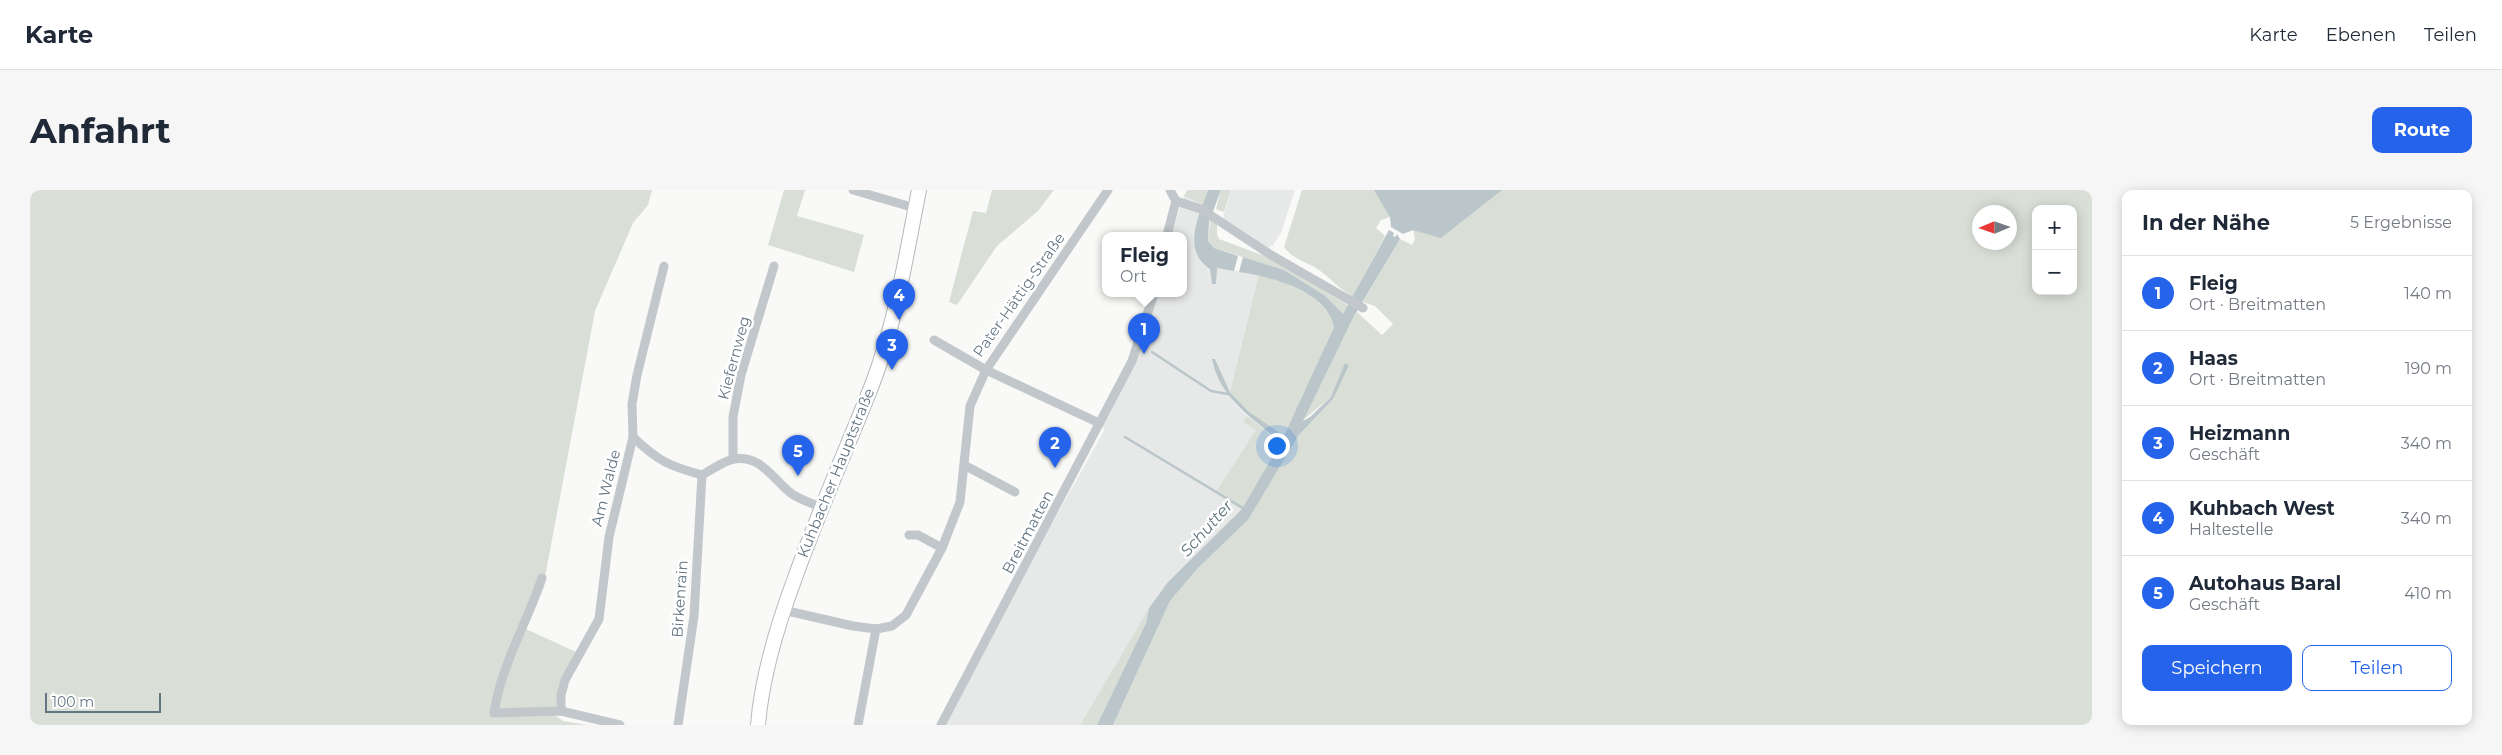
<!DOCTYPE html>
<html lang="de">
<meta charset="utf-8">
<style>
body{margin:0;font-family:Montserrat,sans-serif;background:#f6f6f7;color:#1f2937}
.controls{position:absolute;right:15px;top:15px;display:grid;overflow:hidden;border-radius:10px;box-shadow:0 2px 12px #0003}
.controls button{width:45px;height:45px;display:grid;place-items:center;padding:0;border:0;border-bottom:1px solid #e0e1e3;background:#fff;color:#1f2937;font:25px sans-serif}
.compass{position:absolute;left:1942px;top:15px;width:45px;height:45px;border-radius:50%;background:#fff;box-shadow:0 2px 12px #0003;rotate:268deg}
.scale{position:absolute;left:15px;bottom:12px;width:116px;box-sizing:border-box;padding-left:5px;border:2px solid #637583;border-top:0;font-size:14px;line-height:18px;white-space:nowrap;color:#637583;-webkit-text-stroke:4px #fff;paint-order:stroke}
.you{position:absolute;left:1246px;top:255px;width:18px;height:18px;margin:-12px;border:4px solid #fff;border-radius:50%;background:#1a73e8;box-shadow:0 0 0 8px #1a73e833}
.badge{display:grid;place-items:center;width:32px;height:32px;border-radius:50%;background:#2563eb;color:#fff;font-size:16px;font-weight:700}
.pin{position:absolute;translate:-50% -41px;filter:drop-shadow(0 1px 2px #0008)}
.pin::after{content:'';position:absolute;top:26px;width:18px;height:15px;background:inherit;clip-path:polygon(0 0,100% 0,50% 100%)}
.popup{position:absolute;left:1072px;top:42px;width:85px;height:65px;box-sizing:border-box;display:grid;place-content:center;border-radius:10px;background:#fff;filter:drop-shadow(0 1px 4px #0005);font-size:16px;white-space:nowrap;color:#747a83}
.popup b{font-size:19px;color:#1f2937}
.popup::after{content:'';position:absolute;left:50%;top:100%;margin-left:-10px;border:10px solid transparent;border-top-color:#fff}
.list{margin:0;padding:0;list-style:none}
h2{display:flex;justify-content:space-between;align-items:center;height:65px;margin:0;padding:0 20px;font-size:21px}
h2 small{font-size:16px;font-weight:400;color:#747a83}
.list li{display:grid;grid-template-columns:32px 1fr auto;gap:15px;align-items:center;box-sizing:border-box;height:75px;padding:0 20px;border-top:1px solid #e0e1e3}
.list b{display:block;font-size:19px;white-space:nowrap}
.list p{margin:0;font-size:16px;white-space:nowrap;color:#747a83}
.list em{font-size:16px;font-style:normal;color:#747a83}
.actions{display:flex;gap:10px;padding:15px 20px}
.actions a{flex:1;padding:11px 0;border:1px solid #2563eb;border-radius:10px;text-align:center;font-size:18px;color:#2563eb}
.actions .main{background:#2563eb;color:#fff}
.map{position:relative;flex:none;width:2062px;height:535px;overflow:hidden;border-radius:10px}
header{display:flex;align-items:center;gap:30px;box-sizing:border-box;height:70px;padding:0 25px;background:#fff;border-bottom:1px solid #e0e1e3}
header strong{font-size:24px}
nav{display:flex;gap:28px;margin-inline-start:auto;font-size:18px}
.intro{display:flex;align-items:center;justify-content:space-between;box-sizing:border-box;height:120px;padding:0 30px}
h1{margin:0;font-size:35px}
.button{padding:12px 22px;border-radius:10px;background:#2563eb;color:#fff;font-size:18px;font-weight:700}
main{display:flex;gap:30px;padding:0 30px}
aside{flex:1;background:#fff;border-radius:10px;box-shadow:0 2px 12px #0003}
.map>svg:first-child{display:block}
</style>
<header>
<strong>Karte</strong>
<nav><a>Karte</a><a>Ebenen</a><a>Teilen</a></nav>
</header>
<div class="intro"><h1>Anfahrt</h1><a class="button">Route</a></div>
<main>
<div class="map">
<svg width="2062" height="535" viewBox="0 0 2062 535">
<rect width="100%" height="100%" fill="#f9f9f7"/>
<g fill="#e7e8e8">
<polygon points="1201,0 1265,0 1251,43 1243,55 1238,58 1193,28"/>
<polygon points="1154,6 1173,15 1166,35 1164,54 1180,79 1182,94 1187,78 1229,84 1200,202 1185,169 1182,170 1204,213 1217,226 1213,232 1227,239 1185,303 1212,320 1138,392 1119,418 1050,535 914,535 977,414 1075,239 1071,237 1126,103 1153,103 1153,45 1141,45"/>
</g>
<g fill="#d9ded6" fill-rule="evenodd">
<polygon points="0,0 622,0 618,15 603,33 565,121 515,387 496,439 546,462 528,498 526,526 533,531 557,535 0,535"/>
<polygon points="754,0 775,0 767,26 834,45 824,82 738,55"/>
<polygon points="962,0 1024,0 1008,21 967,56 927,115 919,112 943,21 956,23"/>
<polygon points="1157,0 1178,0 1173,15 1154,6"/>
<polygon points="1191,0 1201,0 1194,22 1186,19"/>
<path d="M1272 0H2062V535H1083L1140 411 1167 379 1218 330 1269 245 1303 209 1315 178 1301 207 1272 231 1323 128 1327 122 1352 145 1363 134 1345 116 1333 112 1370 49 1382 55 1385 49 1383 40 1374 42 1362 36 1360 27 1351 30 1346 38 1355 46 1323 107C1309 99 1300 87 1286 78 1274 71 1263 69 1254 57ZM2006 19H2043V101H2006ZM1950 22H1980V52H1950Z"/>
<polygon points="1180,30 1187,34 1187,44 1189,49 1240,68 1319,116 1315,123 1311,124 1294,105 1254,80 1184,58 1178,52"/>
<path d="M1229 84C1255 93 1297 106 1304 137L1254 247 1218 221 1200 202Z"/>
<polygon points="1217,226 1251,252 1212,320 1185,303 1226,240 1213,232"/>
<polygon points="1119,418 1116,433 1067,535 1050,535"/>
</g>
<g fill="#bac6ca">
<path d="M1178 0H1191L1179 32 1178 51 1184 58 1208 66 1204 81 1187 78 1186 94H1182L1180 79C1151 60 1169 26 1178 0Z"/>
<polygon points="1344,0 1472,0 1411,48 1383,40 1373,44 1361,37 1360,27"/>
<path d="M1359 40 1364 43 1363 46 1365 47 1367 44 1370 49 1323 128 1273 231 1280 227 1301 207 1315 173 1319 175 1303 209 1269 245 1218 330 1167 379 1140 411 1083 535H1067L1116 433 1119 418 1138 392 1212 319 1251 252C1222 228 1190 209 1182 169H1185L1200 202 1218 221 1254 246 1304 137C1297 101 1239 86 1209 82L1213 67 1254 80 1294 105 1313 124Z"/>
</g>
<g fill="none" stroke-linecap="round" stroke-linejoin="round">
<g stroke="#bac6ca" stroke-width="2.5">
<polyline points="1122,162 1181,201 1198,204"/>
<polyline points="1095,247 1216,320"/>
</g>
<g stroke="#b3b9be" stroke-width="16">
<path id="primary" d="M728 535C732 484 748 433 766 385 789 321 817 258 842 195 866 132 876 66 889 0"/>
</g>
<g stroke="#c2c7cb" stroke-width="9">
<polyline points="823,0 885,18"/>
<polyline points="1140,0 1146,11"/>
<polyline points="1146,11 1171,19 1241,65 1333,118"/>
<polyline points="1137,45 1146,11"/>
<polyline points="904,150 956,180 1069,233"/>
<path d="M603 247C628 271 639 276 672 285 682 280 693 271 704 269 731 264 744 291 762 304 771 310 781 313 791 317"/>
<polyline points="703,269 703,227 711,185 744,76"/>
<polyline points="934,275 985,302"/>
<polyline points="879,345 888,345 912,358"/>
<path d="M512 388C497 433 471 475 464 523L531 521 590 535"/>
<polyline points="753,420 823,436 846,439 862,436 876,425 912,358 930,312 940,216 956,180 1078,0"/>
<polyline points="531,521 531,505 535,490 569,429 579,347 603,247 602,214 607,185 634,76"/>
<polyline points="648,535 664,426 672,285"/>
<polyline points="828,535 846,439"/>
<polyline points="911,535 1102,171 1124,103"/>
</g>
<use href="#primary" stroke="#fff" stroke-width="14"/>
</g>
<g text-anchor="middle" stroke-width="5" stroke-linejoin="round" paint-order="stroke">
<g font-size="15" fill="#637583" stroke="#fff">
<text transform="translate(989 105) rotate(-55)" y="5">Pater-Hättig-Straße</text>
<text transform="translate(704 168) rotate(-75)" y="5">Kiefernweg</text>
<text transform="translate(806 283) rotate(-68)" y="5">Kuhbacher Hauptstraße</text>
<text transform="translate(576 298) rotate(-76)" y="5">Am Walde</text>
<text transform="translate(998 342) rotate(-62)" y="5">Breitmatten</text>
<text transform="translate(650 409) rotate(-86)" y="5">Birkenrain</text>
</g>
<g font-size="16" font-style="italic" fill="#5e757c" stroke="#fff">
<text transform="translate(1176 338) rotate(-48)" y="6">Schutter</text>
</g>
</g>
</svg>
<div class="controls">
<button>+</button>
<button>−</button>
</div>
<svg class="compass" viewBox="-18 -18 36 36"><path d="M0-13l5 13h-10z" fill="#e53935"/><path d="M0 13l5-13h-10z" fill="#747a83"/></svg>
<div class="scale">100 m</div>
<div class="you"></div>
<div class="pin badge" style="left:1114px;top:164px">1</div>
<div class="popup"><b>Fleig</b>Ort</div>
<div class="pin badge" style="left:1025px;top:278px">2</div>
<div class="pin badge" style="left:862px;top:180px">3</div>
<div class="pin badge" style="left:869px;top:130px">4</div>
<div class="pin badge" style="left:768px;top:286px">5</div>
</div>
<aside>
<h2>In der Nähe<small>5 Ergebnisse</small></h2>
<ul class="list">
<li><span class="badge">1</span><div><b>Fleig</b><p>Ort · Breitmatten</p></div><em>140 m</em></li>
<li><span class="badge">2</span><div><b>Haas</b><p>Ort · Breitmatten</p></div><em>190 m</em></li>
<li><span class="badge">3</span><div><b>Heizmann</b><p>Geschäft</p></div><em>340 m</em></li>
<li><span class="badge">4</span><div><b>Kuhbach West</b><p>Haltestelle</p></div><em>340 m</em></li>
<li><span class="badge">5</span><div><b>Autohaus Baral</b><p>Geschäft</p></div><em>410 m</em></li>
</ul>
<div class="actions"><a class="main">Speichern</a><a>Teilen</a></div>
</aside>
</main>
